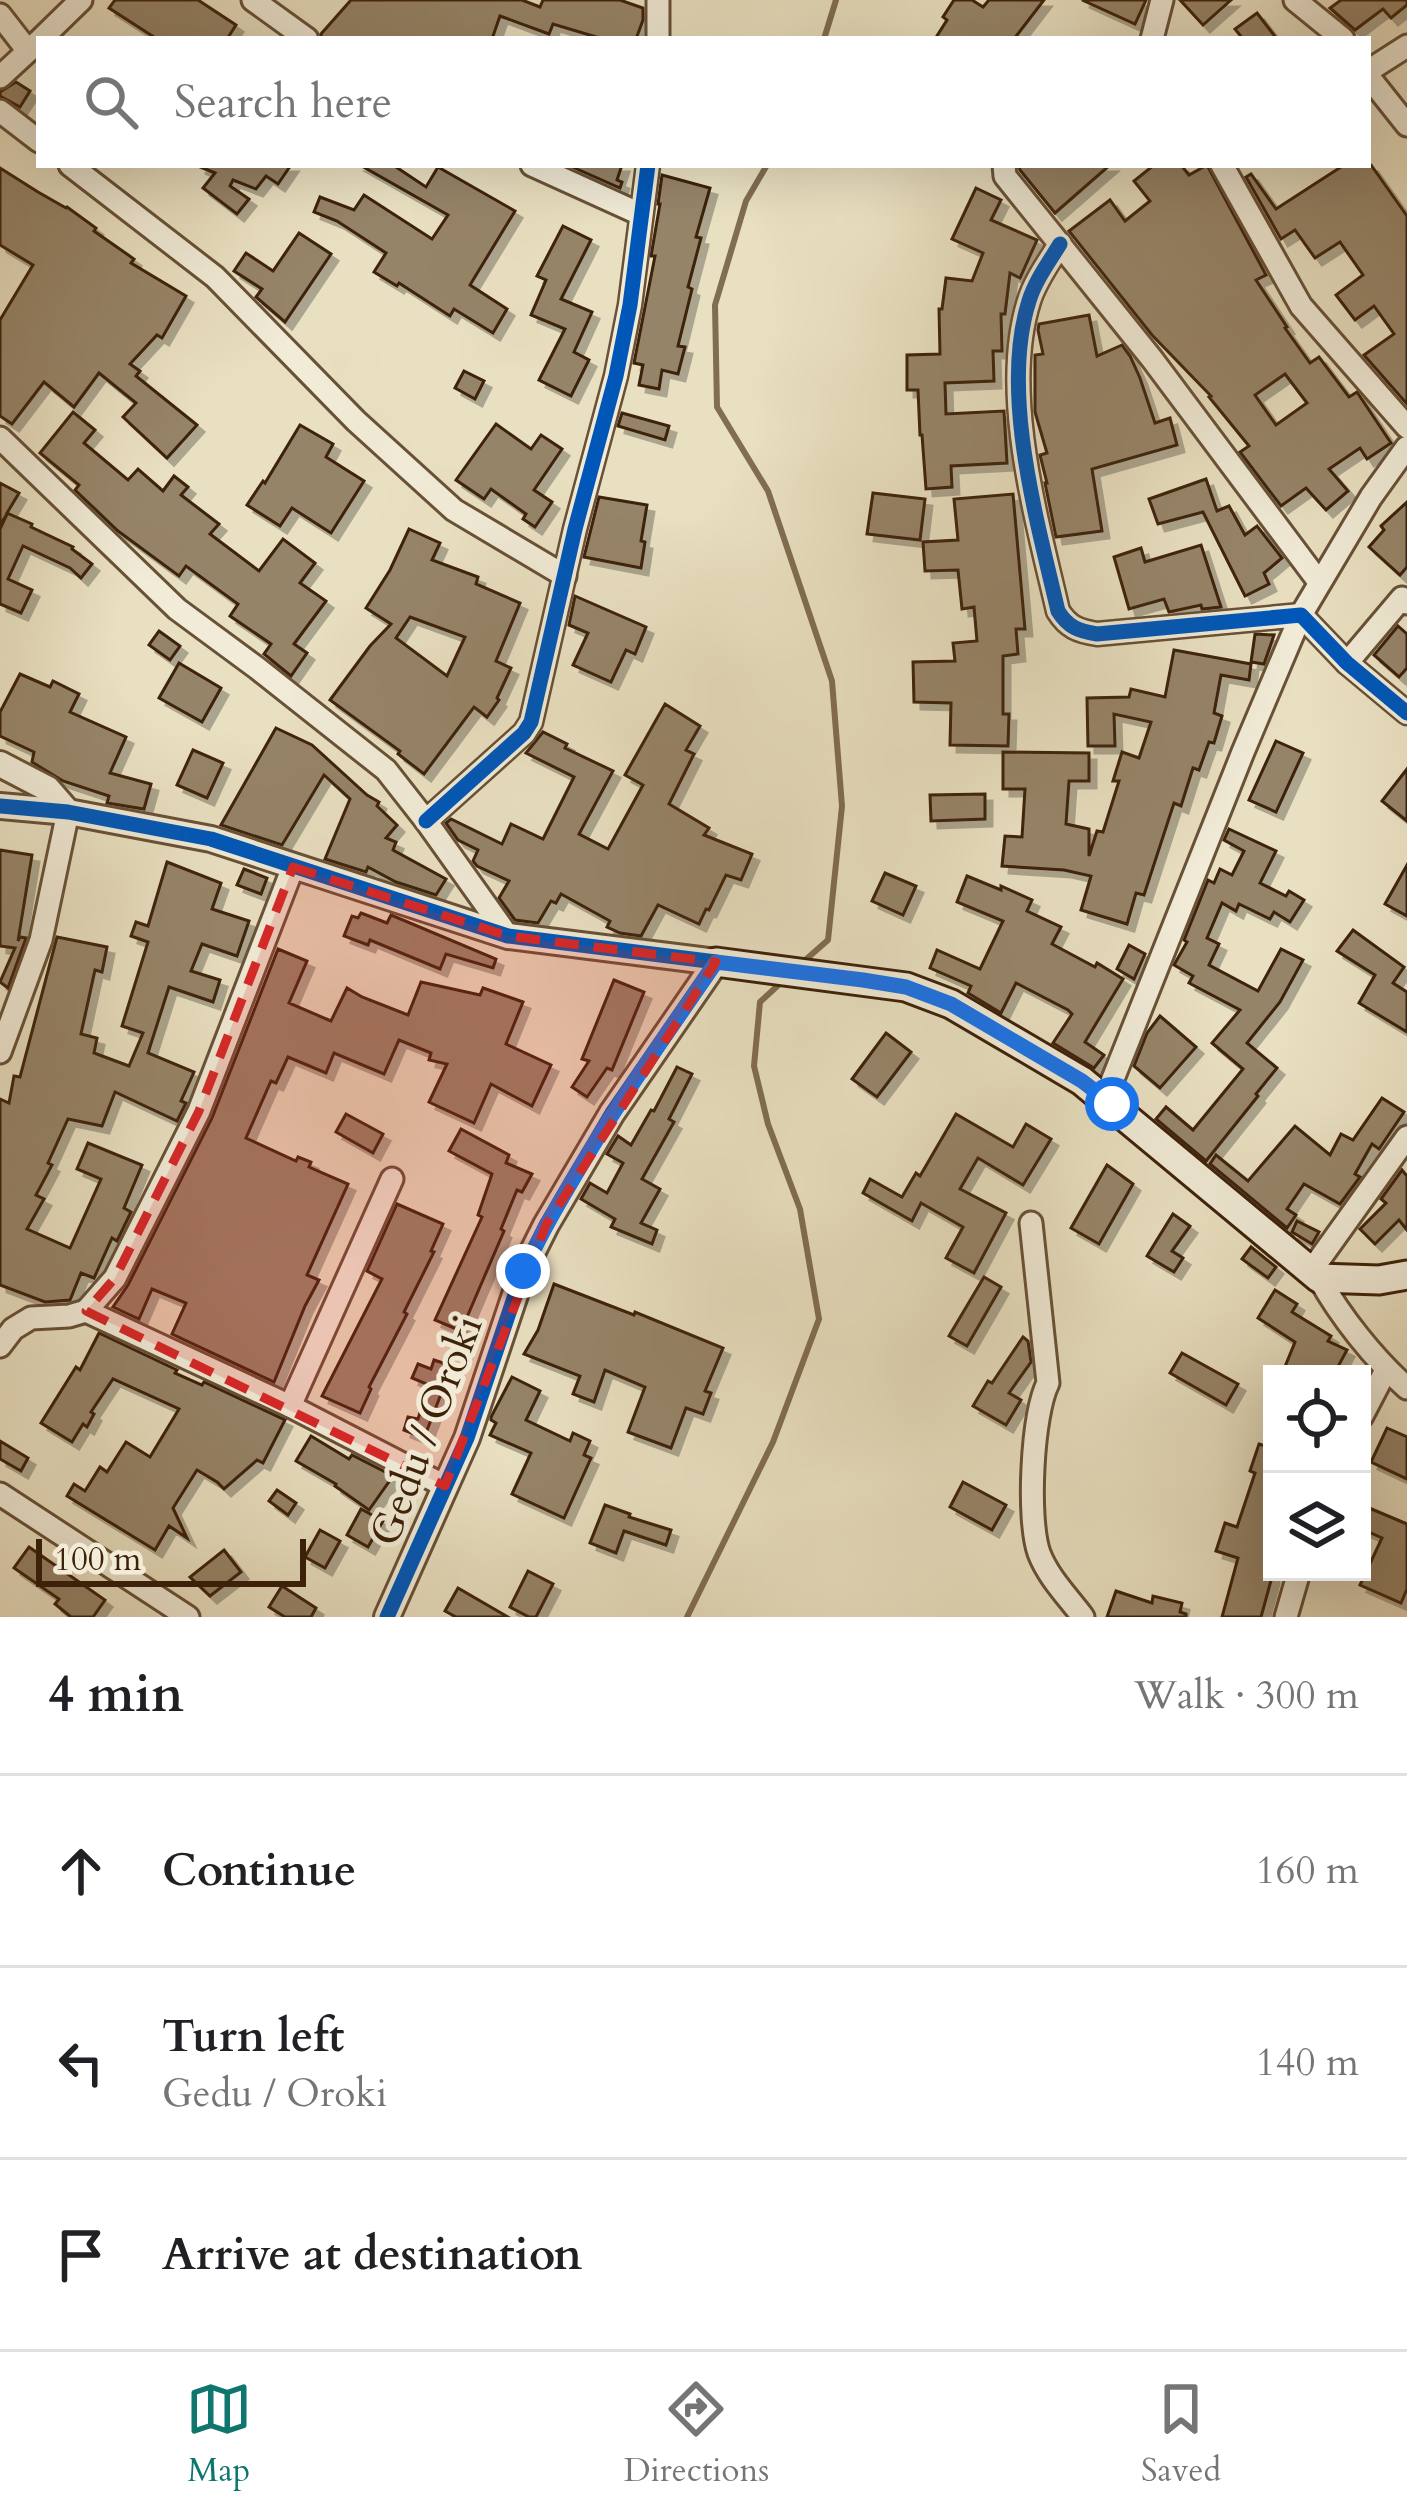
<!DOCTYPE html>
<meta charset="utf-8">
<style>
body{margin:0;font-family:Cardo,serif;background:#f2f2f2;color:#202124}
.controls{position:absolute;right:36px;bottom:36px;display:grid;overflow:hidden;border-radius:0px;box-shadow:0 12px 48px #0002}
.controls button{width:108px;height:108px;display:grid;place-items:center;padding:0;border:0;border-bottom:3px solid #e0e0e0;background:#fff;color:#202124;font:60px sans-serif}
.scale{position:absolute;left:36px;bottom:30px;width:270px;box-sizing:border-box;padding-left:12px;border:6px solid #3d2108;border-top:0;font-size:33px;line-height:42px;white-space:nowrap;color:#3d2108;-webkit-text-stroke:9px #f1ebd7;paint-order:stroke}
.stop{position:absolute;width:36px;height:36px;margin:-27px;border:9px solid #1a73e8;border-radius:50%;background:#fff}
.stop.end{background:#1a73e8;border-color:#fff;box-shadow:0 3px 12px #0008}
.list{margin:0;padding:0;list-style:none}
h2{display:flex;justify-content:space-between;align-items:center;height:156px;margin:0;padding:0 48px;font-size:51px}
h2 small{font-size:39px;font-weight:400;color:#757577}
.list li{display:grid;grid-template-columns:78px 1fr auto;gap:36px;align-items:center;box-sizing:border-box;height:192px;padding:0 48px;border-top:3px solid #e0e0e0}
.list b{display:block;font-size:45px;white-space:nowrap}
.list p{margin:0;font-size:39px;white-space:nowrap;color:#757577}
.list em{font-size:39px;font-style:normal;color:#757577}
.icon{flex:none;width:66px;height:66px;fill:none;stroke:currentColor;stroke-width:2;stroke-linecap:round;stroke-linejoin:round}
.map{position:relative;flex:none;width:1407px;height:1617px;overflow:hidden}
.search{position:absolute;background:#fff;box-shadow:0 12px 48px #0002;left:36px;right:36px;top:36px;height:132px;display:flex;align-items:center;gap:30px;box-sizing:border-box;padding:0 42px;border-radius:0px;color:#757577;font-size:45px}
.sheet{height:732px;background:#fff}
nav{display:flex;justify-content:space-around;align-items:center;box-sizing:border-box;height:168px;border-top:3px solid #e0e0e0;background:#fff;font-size:33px;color:#757577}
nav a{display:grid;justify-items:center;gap:6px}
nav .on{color:#0f766e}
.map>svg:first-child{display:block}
</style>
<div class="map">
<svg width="1407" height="1617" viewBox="0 0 1407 1617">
<defs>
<filter id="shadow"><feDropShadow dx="7" dy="7" stdDeviation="0" flood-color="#0004"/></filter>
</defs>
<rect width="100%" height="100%" fill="#e9e0c1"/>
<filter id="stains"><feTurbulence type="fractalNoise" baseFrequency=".00167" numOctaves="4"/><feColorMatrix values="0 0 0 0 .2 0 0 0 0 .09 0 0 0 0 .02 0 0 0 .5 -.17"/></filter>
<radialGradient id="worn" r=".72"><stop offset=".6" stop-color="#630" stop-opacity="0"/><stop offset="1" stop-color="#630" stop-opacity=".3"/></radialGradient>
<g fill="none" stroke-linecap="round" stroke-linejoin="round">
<g stroke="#816d51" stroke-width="6">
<polyline points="824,39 836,0"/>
<polyline points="767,165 746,201 715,305 717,407 768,491 832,681 842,806 828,940 803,962"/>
<polyline points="687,1617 773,1442 819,1319 800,1209 768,1124 754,1066 760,1002 785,979"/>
</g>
</g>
<g fill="#968468" stroke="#3d2108" stroke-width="3" fill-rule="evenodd" filter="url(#shadow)">
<polygon points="115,0 198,0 236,25 227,39 157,39 109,8"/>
<polygon points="351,0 522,0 540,7 543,0 620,0 643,8 643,20 636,39 603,39 553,24 549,34 500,16 492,39 322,39 321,34"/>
<polygon points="954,0 972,0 983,7 989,0 1044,0 1014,39 935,39 947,20 943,17"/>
<polygon points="1082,0 1146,0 1135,24"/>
<polygon points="1180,0 1231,0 1203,25"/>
<polygon points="1341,0 1407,0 1407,5 1391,18 1383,9 1355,30 1330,8"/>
<polygon points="1257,13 1277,39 1243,39 1235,29"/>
<polygon points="16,82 30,91 20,107 0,96 0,92"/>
<polygon points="291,165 278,184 266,176 256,189 233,180 230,186 249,199 237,214 203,188 215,173 198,166"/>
<polygon points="360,165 393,165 426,187 438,167 515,211 470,285 507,309 493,333 454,309 450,316 399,283 397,286 374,272 386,253 337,221 314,212 320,197 354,210 364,195 432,239 448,215"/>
<polygon points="568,165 622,165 617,180 622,182 620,188"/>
<polygon points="1019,165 1110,165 1055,213 1020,170"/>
<path d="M1154 165H1181L1189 175 1207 165 1266 275 1256 280 1287 327 1285 328 1310 363 1319 357 1349 397 1357 392 1391 443 1367 459 1360 448 1329 469 1348 491 1326 510 1306 488 1281 506 1240 452 1249 446 1209 397 1211 396 1152 335 1069 231 1110 200 1125 221 1150 201 1134 181ZM1285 374 1307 403 1276 425 1255 395Z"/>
<polygon points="1344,165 1371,165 1407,216 1407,404 1364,355 1394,334 1374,306 1355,320 1336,295 1363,275 1340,242 1315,258 1295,230 1281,239 1246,177 1251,174 1276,209"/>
<polygon points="0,168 38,192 66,208 67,207 96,228 94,231 134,259 131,263 186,296 162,338 157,335 130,364 140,371 136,376 197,425 167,458 123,417 136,403 99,373 74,407 44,382 12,424 0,416 0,320 33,265 0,245"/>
<polygon points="662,175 710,188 696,237 701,238 688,287 692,289 678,346 685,347 678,374 662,370 659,389 639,385 643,365 634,363 655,256 651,256 660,204 658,204"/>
<polygon points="976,188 1001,200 991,220 1037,240 1020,278 1010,273 1005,314 1001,314 1002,351 993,351 994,381 945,383 946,414 1004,411 1007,463 951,466 952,487 926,489 922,435 920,435 918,390 907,390 907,355 940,354 939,309 942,309 946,278 972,281 983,253 952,239"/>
<polygon points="563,226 591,240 561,299 592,312 574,352 589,360 571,396 539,380 565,329 531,315 546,280 537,276"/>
<polygon points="299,233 331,254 285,322 256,297 262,289 234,271 246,253 273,271"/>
<polygon points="1089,315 1097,356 1122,345 1130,356 1140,378 1155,423 1170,418 1177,445 1092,469 1102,531 1056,537 1045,483 1047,483 1040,455 1047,453 1035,412 1035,355 1043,354 1038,330 1039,324"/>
<polygon points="464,371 484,381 475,399 455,388"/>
<polygon points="73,412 95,430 84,443 128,480 138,469 163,491 174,476 188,487 181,495 219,524 210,534 259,571 283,539 315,563 300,583 326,601 294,644 307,653 291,676 264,654 271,644 230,616 238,604 186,566 179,576 118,531 75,490 79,485 40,453"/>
<polygon points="622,413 669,426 665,440 618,426"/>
<polygon points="496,424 531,449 541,435 562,449 534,490 552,502 535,527 523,519 526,514 491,489 484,499 456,480"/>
<polygon points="300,425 333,444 326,457 364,481 331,533 292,508 280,526 247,505 263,481 265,483"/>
<polygon points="1206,479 1217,511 1229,506 1245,535 1257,526 1282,558 1264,573 1269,584 1245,596 1203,512 1158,524 1149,499"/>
<polygon points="0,483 19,493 7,513 32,524 31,527 73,547 72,549 92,564 81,578 70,568 23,546 8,579 32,590 21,613 0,604 0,529 7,514 0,525"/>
<polygon points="873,493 925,499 920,540 867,534"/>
<polygon points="1013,494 1025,629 1016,629 1018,654 1003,656 1003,714 1009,714 1008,746 950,745 951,703 914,702 913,662 955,661 953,643 977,641 974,607 962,609 958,570 925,571 923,542 958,540 954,499"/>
<polygon points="599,497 647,505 641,541 645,542 641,568 584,557"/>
<polygon points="1407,502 1407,567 1400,575 1369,547 1384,530 1381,526"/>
<path d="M409 529 440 543 432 560 478 577 476 584 520 603 496 661 511 668 497 698 499 700 487 717 474 707 424 774 398 754 400 751 330 700 370 646 391 624 366 608 390 570ZM410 617 465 637 447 676 396 638Z"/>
<polygon points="1201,545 1221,607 1202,609 1201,605 1169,612 1164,599 1129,609 1114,557 1141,548 1145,562"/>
<polygon points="575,596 646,627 635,654 626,650 611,682 573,665 588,633 569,625"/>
<polygon points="1398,626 1407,634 1407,668 1399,677 1374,655"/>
<polygon points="159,631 180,646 170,660 149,645"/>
<polygon points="1255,634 1274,635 1264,664 1251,662"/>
<polygon points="1174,650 1251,664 1249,680 1221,675 1214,713 1222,716 1214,743 1209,742 1199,770 1193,768 1181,806 1174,803 1144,895 1136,893 1127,924 1081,910 1091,876 1064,870 1002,866 1005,836 1022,837 1025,789 1003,789 1003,752 1089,753 1089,781 1069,781 1066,824 1089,829 1089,856 1097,831 1103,832 1119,781 1113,781 1122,752 1139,758 1151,722 1114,714 1115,746 1088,746 1087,698 1129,697 1131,689 1165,697"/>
<polygon points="179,663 221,688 202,722 159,698"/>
<polygon points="20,674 50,687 53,681 79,694 70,712 126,737 110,773 151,784 144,809 107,803 109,796 63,781 32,762 34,752 0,736 0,712"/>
<polygon points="665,704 700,726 686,750 694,754 669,804 709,828 704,835 752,854 741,880 726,875 709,910 706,909 699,924 658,905 641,936 620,933 607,927 610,921 561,894 556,903 551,901 538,923 515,920 499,898 509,881 477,866 473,861 478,850 458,840 446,823 451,819 502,844 511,824 543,839 574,777 526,753 543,732 567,744 565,748 613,771 579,834 608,849 643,785 625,775"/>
<polygon points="276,728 312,745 367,795 379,802 377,806 397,825 386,838 396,842 393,850 446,879 436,895 396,882 368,867 366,872 325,859 350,799 324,775 282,845 221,825"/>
<polygon points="1276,741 1303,753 1276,812 1249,800"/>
<polygon points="193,750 223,763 207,798 177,785"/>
<polygon points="1407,769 1407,821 1382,801"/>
<polygon points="985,794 985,819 931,821 930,795"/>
<polygon points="1229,829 1276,851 1260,883 1286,896 1289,891 1304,900 1290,922 1274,912 1270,919 1239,904 1236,911 1222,903 1207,938 1219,944 1209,965 1258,991 1281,949 1303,960 1280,1002 1247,1043 1277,1068 1256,1094 1258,1096 1206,1161 1156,1119 1166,1107 1193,1130 1243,1069 1212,1043 1240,1010 1189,983 1193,976 1174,965 1187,942 1184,940 1208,880 1214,883 1220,869 1232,875 1244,851 1224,840"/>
<polygon points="0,850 32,855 18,941 20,937 26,938 8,988 0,982 15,948 0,946"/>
<polygon points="167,862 221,883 212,909 249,921 237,956 202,944 191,971 220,980 213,1002 169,987 148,1053 194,1072 181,1101 186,1103 177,1121 115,1092 102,1126 68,1119 48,1163 52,1165 36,1195 44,1199 27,1229 70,1248 101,1179 77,1169 88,1143 142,1165 124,1208 131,1212 117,1241 112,1238 94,1278 81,1273 70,1300 45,1302 0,1285 0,1099 9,1103 14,1076 20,1077 57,937 107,947 102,972 95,970 81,1034 97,1038 94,1053 129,1066 143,1033 122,1026 148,942 131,936 136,922 148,926"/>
<polygon points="1407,865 1407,916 1385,904"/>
<polygon points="244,869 267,878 261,894 237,885"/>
<polygon points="885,873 916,886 903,915 872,901"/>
<polygon points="967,876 1001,890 1001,886 1032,900 1027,911 1061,927 1052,944 1095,967 1097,963 1123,979 1085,1042 1104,1055 1094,1068 1053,1043 1072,1014 1068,1010 1016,983 1001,1013 968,993 971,986 930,968 937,950 980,969 1003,921 957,902"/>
<polygon points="361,913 387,923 391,915 496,959 493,968 446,954 440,969 370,940 368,945 344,936 352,916 358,918"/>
<polygon points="1353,930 1404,967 1393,983 1407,992 1407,1032 1359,1003 1375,975 1337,951"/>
<polygon points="1129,945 1145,954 1134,979 1117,969"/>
<polygon points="278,949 307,961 289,1003 331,1021 347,988 362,997 408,1015 421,982 480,995 483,988 523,1002 506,1044 551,1065 532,1106 491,1084 474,1123 429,1102 447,1064 429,1060 431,1053 399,1040 384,1074 334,1053 326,1073 288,1057 276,1083 271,1081 246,1138 296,1161 298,1157 311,1162 309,1167 348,1184 307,1275 319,1280 305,1306 274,1382 172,1334 186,1303 152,1289 139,1319 113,1307 128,1285 212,1118"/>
<polygon points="614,980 644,992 612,1070 607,1068 587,1097 572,1087 589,1061 582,1059"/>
<polygon points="1160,1016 1196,1047 1160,1088 1134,1066 1147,1033"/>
<polygon points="886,1033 911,1052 877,1097 852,1079"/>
<polygon points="677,1067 692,1074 669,1119 674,1122 642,1179 660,1189 641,1223 657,1230 652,1244 611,1227 615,1219 581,1199 590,1183 607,1193 623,1163 607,1154 618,1136 631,1145 651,1110 654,1111"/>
<polygon points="1382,1098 1404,1112 1379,1149 1372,1144 1355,1174 1360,1177 1340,1204 1304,1184 1287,1209 1296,1215 1287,1228 1210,1164 1216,1155 1248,1181 1295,1126 1330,1155 1341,1134 1353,1140"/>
<polygon points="346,1114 383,1134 373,1153 336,1132"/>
<polygon points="956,1114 1013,1147 1026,1124 1051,1139 1023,1185 978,1158 960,1189 1006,1213 974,1273 946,1258 963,1227 921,1203 912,1221 863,1193 870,1179 902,1197 916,1173 920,1176"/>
<polygon points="461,1129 509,1155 506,1163 532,1174 522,1192 517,1190 501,1229 504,1231 461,1331 435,1320 482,1217 478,1215 492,1174 449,1151"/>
<polygon points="1107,1165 1133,1184 1099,1244 1071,1228"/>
<polygon points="1402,1170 1407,1176 1407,1230 1399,1220 1375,1244 1360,1229 1386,1203 1381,1199"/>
<polygon points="397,1204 443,1224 431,1251 434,1252 404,1312 407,1314 369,1387 371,1389 360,1413 322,1396 382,1279 367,1271"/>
<polygon points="1173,1214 1190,1226 1172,1251 1183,1258 1174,1272 1147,1256"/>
<polygon points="1297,1221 1319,1232 1312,1244 1292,1232"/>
<polygon points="1251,1247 1276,1267 1268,1278 1242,1259"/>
<polygon points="984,1277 1001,1287 967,1346 949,1336"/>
<polygon points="554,1284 634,1315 635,1312 723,1348 705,1391 711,1393 703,1414 686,1408 671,1448 628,1432 645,1387 605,1370 594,1402 573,1394 580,1376 524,1354 538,1330"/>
<polygon points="1275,1290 1297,1304 1292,1312 1331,1336 1328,1341 1347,1350 1334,1374 1282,1374 1295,1342 1258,1318"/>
<polygon points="99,1333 177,1370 175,1373 202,1385 204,1382 285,1420 263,1463 257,1460 224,1489 217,1482 197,1470 173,1508 187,1538 169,1526 155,1550 67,1496 74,1484 85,1491 100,1467 107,1472 126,1442 150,1457 179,1409 113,1379 91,1412 94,1414 87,1427 83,1424 72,1442 41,1423 76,1367 80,1370"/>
<polygon points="1023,1337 1028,1341 1031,1362 1009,1393 1021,1400 1006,1425 973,1406 988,1381 992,1383"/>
<polygon points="1182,1353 1238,1384 1226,1405 1170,1373"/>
<polygon points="434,1360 449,1365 445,1375 448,1376 424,1438 404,1430 408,1417 418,1419 429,1385 412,1378 418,1364 431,1369"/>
<polygon points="512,1377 540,1391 526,1420 570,1441 573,1433 590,1441 584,1455 591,1458 564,1518 512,1494 531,1453 490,1435 496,1423 491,1420 491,1417"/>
<polygon points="1387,1428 1407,1437 1407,1479 1371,1462"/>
<polygon points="311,1436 349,1459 352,1455 393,1476 369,1510 335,1486 336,1484 296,1461"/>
<polygon points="0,1441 28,1458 21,1471 0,1459"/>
<polygon points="1259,1444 1272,1448 1272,1577 1261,1617 1222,1617 1238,1558 1216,1551 1225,1523 1237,1527 1255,1473 1250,1471"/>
<polygon points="963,1482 1006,1505 992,1530 950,1507"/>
<polygon points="277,1490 296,1503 288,1515 269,1501"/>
<polygon points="605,1505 630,1514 629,1517 671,1530 666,1545 624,1531 616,1553 590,1543"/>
<polygon points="1362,1505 1407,1524 1407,1589 1401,1603 1360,1585 1382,1538 1362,1529"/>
<polygon points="361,1509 383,1521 368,1547 347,1535"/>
<polygon points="320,1530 340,1541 325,1568 305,1557"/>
<polygon points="29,1547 105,1600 93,1617 71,1617 55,1604 59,1599 14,1568"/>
<polygon points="224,1550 241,1572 210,1596 190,1577"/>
<polygon points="528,1571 553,1584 536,1617 529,1617 510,1607"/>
<polygon points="282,1586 316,1608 311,1617 285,1617 269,1607"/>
<polygon points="458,1588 508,1617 456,1617 445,1611"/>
<polygon points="1116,1591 1152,1603 1153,1596 1182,1603 1180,1612 1186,1614 1186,1617 1107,1617"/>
</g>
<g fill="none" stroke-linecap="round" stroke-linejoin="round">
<g stroke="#685136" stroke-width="27">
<g id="minor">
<polyline points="253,0 307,39"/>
<polyline points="658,0 658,39"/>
<polyline points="1295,0 1343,39"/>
<polyline points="0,15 28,51"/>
<polyline points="41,39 81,0"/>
<polyline points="1152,39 1162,0"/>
<polyline points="1368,71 1407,46"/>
<polyline points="1368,76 1407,125"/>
<polyline points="0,77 39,41"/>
<polyline points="0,111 39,141"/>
<polyline points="70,165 215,277 356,421 454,510 565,576"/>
<polyline points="532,165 640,214"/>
<polyline points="1004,165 1005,176 1152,359 1319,582"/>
<polyline points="1222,165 1301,306 1407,427"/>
<path d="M1060 244C1049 262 1035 281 1029 301 1000 392 1037 520 1058 611 1068 627 1078 631 1097 634L1301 615 1347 663 1407 713"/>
<polyline points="0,438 177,609 257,668 386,770 426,821 508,936"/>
<polyline points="1347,663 1402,598 1407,603"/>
<polyline points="426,821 524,733 531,722 575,529 616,376 630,305 648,165"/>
<polyline points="0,1052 41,940 68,812"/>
<polyline points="1105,1099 1243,752 1301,615 1371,497 1407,447"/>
<path d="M1031 1223 1048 1383C1032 1415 1027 1519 1039 1553 1048 1577 1068 1597 1083 1617"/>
<polyline points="1311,1271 1407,1137"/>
<path d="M1319 1278C1340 1316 1374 1359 1407 1388"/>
<polyline points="86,1311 290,1406 445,1486"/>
<polyline points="0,1346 13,1329 31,1318 69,1316 86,1311 115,1278 199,1111 293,867"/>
<polyline points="290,1406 392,1179"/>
<polyline points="1362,1416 1386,1370"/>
<polyline points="0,1494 188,1617"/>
<polyline points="1286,1617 1299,1572"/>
</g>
</g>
<g stroke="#685136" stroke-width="30">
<g id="tertiary">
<polyline points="0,764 48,789 68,812"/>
<polyline points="0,806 68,812 211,839 508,936 716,962 612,1113 546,1225 523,1271 467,1438 387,1617"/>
</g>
</g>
<g stroke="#3d2108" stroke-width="33">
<polyline id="secondary" points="716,962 906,987 951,1004 1082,1081 1319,1278 1379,1280 1407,1275"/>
</g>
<use href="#minor" stroke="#f1ebd7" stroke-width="21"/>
<use href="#tertiary" stroke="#f1ebd7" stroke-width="24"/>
<use href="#secondary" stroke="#f1ebd7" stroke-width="27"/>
<g stroke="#f1ebd7" stroke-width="22">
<g id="cycleway">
<path d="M1060 244C1049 262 1035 281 1029 301 1000 392 1037 520 1058 611 1068 627 1078 631 1097 634L1301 615 1347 663 1407 713"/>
<polyline points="0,806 68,812 211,839 508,936 716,962 612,1113 546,1225 523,1271 467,1438 387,1617"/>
<polyline points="426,821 524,733 531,722 575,529 616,376 630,305 648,165"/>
</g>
</g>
<use href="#cycleway" stroke="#0057b8" stroke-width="15"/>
</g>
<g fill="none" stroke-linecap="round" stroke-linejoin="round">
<path stroke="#1a73e8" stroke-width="15" d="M523 1271C577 1161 646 1063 716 962L863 980 906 987 951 1004 1082 1081 1112 1104"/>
</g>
<path fill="#d62828" fill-opacity="0.2" stroke="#d62828" stroke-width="9" stroke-dasharray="24 15" stroke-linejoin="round" d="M293 867 508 936 716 962 546 1225 445 1486 86 1311 115 1278 199 1111Z"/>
<g text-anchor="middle" stroke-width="10" stroke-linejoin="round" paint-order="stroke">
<g font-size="42" fill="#3d2108" stroke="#f1ebd7">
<text transform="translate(425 1430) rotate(-69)" y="15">Gedu / Oroki</text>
</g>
</g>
<rect width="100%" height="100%" filter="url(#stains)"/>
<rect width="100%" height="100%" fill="url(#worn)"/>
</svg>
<div class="controls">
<button><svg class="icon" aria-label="locate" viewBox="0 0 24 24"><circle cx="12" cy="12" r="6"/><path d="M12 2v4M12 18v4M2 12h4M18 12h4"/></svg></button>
<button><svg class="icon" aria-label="layers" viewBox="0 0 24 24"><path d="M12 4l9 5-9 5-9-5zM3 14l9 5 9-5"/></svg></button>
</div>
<div class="scale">100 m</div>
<div class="stop" style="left:1112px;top:1104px"></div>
<div class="stop end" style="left:523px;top:1271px"></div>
<div class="search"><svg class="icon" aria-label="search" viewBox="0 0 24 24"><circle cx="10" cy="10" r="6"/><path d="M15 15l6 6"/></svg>Search here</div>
</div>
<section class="sheet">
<h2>4 min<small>Walk · 300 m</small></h2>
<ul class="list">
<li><svg class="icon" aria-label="ahead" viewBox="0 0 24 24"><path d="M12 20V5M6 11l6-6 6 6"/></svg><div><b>Continue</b></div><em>160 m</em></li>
<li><svg class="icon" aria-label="left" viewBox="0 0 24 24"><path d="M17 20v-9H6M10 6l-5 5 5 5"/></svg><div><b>Turn left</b><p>Gedu / Oroki</p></div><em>140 m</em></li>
<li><svg class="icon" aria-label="arrive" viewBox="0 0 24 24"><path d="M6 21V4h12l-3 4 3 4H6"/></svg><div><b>Arrive at destination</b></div></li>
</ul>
</section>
<nav>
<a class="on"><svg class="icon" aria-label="map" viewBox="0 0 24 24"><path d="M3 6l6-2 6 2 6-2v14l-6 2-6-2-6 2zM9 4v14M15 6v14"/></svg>Map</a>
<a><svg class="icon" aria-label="directions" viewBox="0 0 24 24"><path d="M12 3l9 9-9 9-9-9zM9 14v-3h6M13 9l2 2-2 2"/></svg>Directions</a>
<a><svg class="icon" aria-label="saved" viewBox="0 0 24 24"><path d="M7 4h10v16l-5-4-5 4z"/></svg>Saved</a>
</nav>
